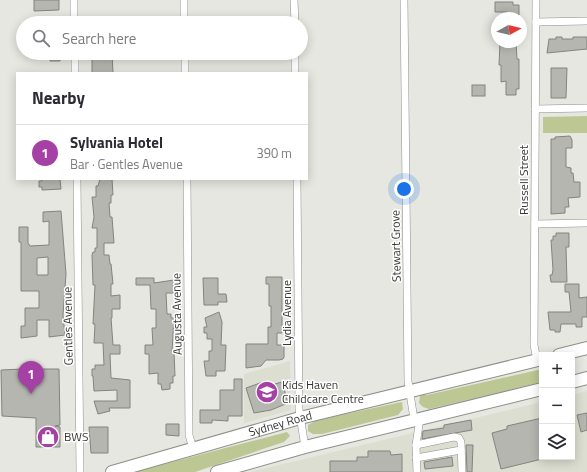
<!DOCTYPE html>
<meta charset="utf-8">
<style>
body{margin:0;font-family:"Titillium Web",sans-serif;background:#f2f2f3;color:#2b2b33}
.controls{position:absolute;right:12px;bottom:12px;display:grid;overflow:hidden;border-radius:0px;box-shadow:0 2px 10px #0003}
.controls button{width:36px;height:36px;display:grid;place-items:center;padding:0;border:0;border-bottom:1px solid #e1e1e2;background:#fff;color:#2b2b33;font:20px sans-serif}
.compass{position:absolute;left:491px;top:12px;width:36px;height:36px;border-radius:50%;background:#fff;box-shadow:0 2px 10px #0003;rotate:82deg}
.you{position:absolute;left:404px;top:189px;width:14px;height:14px;margin:-10px;border:3px solid #fff;border-radius:50%;background:#1a73e8;box-shadow:0 0 0 6px #1a73e833}
.badge{display:grid;place-items:center;width:26px;height:26px;border-radius:50%;background:#a540a5;color:#fff;font-size:13px;font-weight:700}
.pin{position:absolute;translate:-50% -33px;filter:drop-shadow(0 1px 2px #0008)}
.pin::after{content:'';position:absolute;top:21px;width:14px;height:12px;background:inherit;clip-path:polygon(0 0,100% 0,50% 100%)}
.list{margin:0;padding:0;list-style:none}
h2{display:flex;justify-content:space-between;align-items:center;height:52px;margin:0;padding:0 16px;font-size:17px}
h2 small{font-size:13px;font-weight:400;color:#7c7c81}
.list li{display:grid;grid-template-columns:26px 1fr auto;gap:12px;align-items:center;box-sizing:border-box;height:56px;padding:0 16px;border-top:1px solid #e1e1e2}
.list b{display:block;font-size:15px;white-space:nowrap}
.list p{margin:0;font-size:13px;white-space:nowrap;color:#7c7c81}
.list em{font-size:13px;font-style:normal;color:#7c7c81}
.icon{flex:none;width:22px;height:22px;fill:none;stroke:currentColor;stroke-width:2;stroke-linecap:round;stroke-linejoin:round}
.map{position:relative;flex:none;width:587px;height:472px;overflow:hidden}
.search{position:absolute;background:#fff;box-shadow:0 2px 10px #0003;left:16px;top:16px;width:292px;height:44px;display:flex;align-items:center;gap:10px;box-sizing:border-box;padding:0 14px;border-radius:22px;color:#7c7c81;font-size:15px}
.panel{position:absolute;background:#fff;box-shadow:0 2px 10px #0003;left:16px;top:72px;width:292px;height:108px;border-radius:0px}
.map>svg:first-child{display:block}
</style>
<div class="map">
<svg width="587" height="472" viewBox="0 0 587 472">
<rect width="100%" height="100%" fill="#e5e7e0"/>
<g fill="#dbded0">
<polygon points="290,361 291,410 244,423 244,374"/>
<polygon points="587,391 587,472 250,472 542,402 542,457 572,457 572,395"/>
</g>
<g fill="#bcc793">
<polygon points="587,116 587,133 543,133 543,117"/>
<polygon points="542,369 542,382 429,409 423,407 419,403 420,396 423,394 427,395"/>
<polygon points="402,402 403,409 398,415 322,434 313,434 308,431 308,425 317,420"/>
<polygon points="287,432 290,436 284,442 195,472 134,472"/>
</g>
<g fill="#b5b6b0" stroke="#83847e" fill-rule="evenodd">
<polygon points="34,0 59,0 59,10 34,11"/>
<polygon points="495,2 513,2 513,5 519,5 519,15 507,15 507,12 495,12"/>
<polygon points="556,37 562,37 562,39 573,39 573,37 587,37 587,49 547,53 549,39 556,39"/>
<polygon points="500,42 516,42 517,59 519,59 519,89 516,89 516,95 506,95 506,81 501,82 501,65 499,65"/>
<polygon points="34,53 60,53 60,61 50,61 50,59 34,59"/>
<polygon points="92,53 112,53 113,73 92,73"/>
<polygon points="551,68 567,68 566,98 551,98"/>
<rect x="472" y="85" width="13" height="11"/>
<polygon points="570,136 572,140 572,148 566,148 566,167 571,168 571,173 573,173 574,182 580,182 580,197 568,198 569,207 565,207 565,213 551,214 551,139 555,139 555,137"/>
<polygon points="42,179 60,179 61,189 42,190 42,187 39,187 39,181 42,181"/>
<polygon points="100,179 112,179 113,195 111,195 111,203 109,203 110,217 112,217 114,243 104,243 104,255 109,255 110,264 111,264 113,284 111,284 111,296 120,295 120,309 112,309 112,318 111,318 113,345 120,345 120,354 110,354 111,378 130,380 130,408 109,408 110,411 98,414 94,401 117,401 117,390 94,391 93,376 92,376 92,369 95,369 95,365 104,365 103,343 94,343 95,324 93,324 95,285 93,285 92,255 93,252 95,252 95,248 97,248 97,228 92,228 94,217 92,197 96,197 96,186 98,186"/>
<path d="M61 211 66 274 63 315 65 335 49 337V320H37V336L21 338V326H25V308H39V291H21V242H19V227H28V243L30 246 49 245V221L43 222V212ZM48 257V275H37V258Z"/>
<polygon points="556,233 569,233 569,247 566,247 567,282 551,282 550,275 552,275 553,270 551,240 553,240 553,236 556,236"/>
<polygon points="266,277 282,277 282,333 277,333 277,345 284,345 284,357 283,359 279,360 266,360 261,366 246,368 246,344 268,344 268,327 271,327 271,306 269,306 269,284 266,284"/>
<polygon points="136,278 154,278 154,283 174,280 174,293 166,293 167,314 171,314 171,318 174,318 172,352 174,352 175,376 173,376 173,383 170,383 170,389 162,390 161,384 158,384 158,373 149,374 149,354 145,354 145,345 153,345 152,328 156,328 156,309 151,309 150,285 136,285"/>
<polygon points="203,278 218,278 218,294 226,294 227,302 218,302 218,305 204,305"/>
<polygon points="565,284 579,284 579,298 587,297 587,317 582,317 582,327 576,327 576,324 561,324 560,332 555,332 555,330 550,330 548,312 571,312 569,292 565,292"/>
<polygon points="219,312 222,322 221,345 226,345 225,371 216,371 216,376 206,376 204,361 209,361 209,351 212,351 212,339 207,339 207,333 204,333 204,327 207,327 205,318"/>
<polygon points="22,369 22,372 42,372 42,369 59,369 60,425 55,426 60,427 60,447 36,447 36,418 2,416 1,370"/>
<polygon points="234,379 242,379 242,416 228,416 228,421 212,420 212,423 200,423 200,410 220,410 220,390 234,390"/>
<polygon points="263,382 264,387 282,382 288,403 271,410 254,413 246,388"/>
<polygon points="587,413 587,430 581,432 577,415"/>
<polygon points="542,418 542,459 501,469 492,433 507,429 507,426"/>
<polygon points="471,420 472,430 422,439 423,431 444,428 444,425"/>
<polygon points="166,424 179,424 179,436 166,435"/>
<polygon points="89,427 108,427 108,453 91,453"/>
<polygon points="466,445 473,445 472,472 467,472"/>
<polygon points="368,451 390,451 391,455 402,454 402,472 330,472 330,461 357,461 357,457 368,457"/>
<polygon points="452,457 453,466 425,469 424,462"/>
</g>
<g fill="none" stroke-linecap="round" stroke-linejoin="round">
<g stroke="#8e9089" stroke-width="8">
<g id="street">
<polyline points="74,0 74,23"/>
<polyline points="184,0 184,23"/>
<polyline points="294,0 295,23"/>
<polyline points="404,0 408,381 414,419"/>
<polyline points="536,0 534,345 537,360"/>
<polyline points="536,22 587,21"/>
<polyline points="75,53 75,73"/>
<polyline points="185,53 185,73"/>
<polyline points="295,53 295,73"/>
<polyline points="535,109 587,108"/>
<polyline points="77,179 80,472"/>
<polyline points="187,179 189,435 193,449"/>
<polyline points="297,179 299,409 305,447"/>
<polyline points="535,224 587,223"/>
<polyline points="416,445 454,437 459,438 461,442 462,472"/>
<polyline points="416,458 461,450"/>
<polyline points="417,472 416,445 420,418"/>
</g>
</g>
<g stroke="#8e9089" stroke-width="14">
<g id="highway">
<polyline points="559,355 587,348"/>
<polyline points="572,382 587,378"/>
<path id="s1" d="M112 472 300 418 542 359"/>
<polyline points="217,472 305,447 542,389"/>
</g>
</g>
<use href="#street" stroke="#fff" stroke-width="7"/>
<use href="#highway" stroke="#fff" stroke-width="12"/>
</g>
<defs>
<g id="school-disc" transform="scale(1.15)"><circle r="9.5" fill="#a540a5" stroke="#fff"/><path d="M0-5L7-2L0 1L-7-2ZM-4 1L0 2.5L4 1V4Q0 6-4 4Z" fill="#fff"/></g>
<g id="shop-disc" transform="scale(1.15)"><circle r="9.5" fill="#a540a5" stroke="#fff"/><path d="M-5-2.5h2.3a2.7 3.5 0 0 1 5.4 0H5L5.5 6h-11ZM-1.5-2.5h3a1.5 2.3 0 0 0-3 0Z" fill="#fff"/></g>
</defs>
<g fill-rule="evenodd">
<use href="#school-disc" x="267" y="392"/>
<use href="#shop-disc" x="48" y="437"/>
</g>
<g text-anchor="middle" stroke-width="3" stroke-linejoin="round" paint-order="stroke">
<g font-size="12" fill="#373835" stroke="#fff">
<text transform="translate(524 180) rotate(-90)" y="4">Russell Street</text>
<text transform="translate(396 246) rotate(-91)" y="4">Stewart Grove</text>
<text transform="translate(287 313) rotate(-90)" y="4">Lydia Avenue</text>
<text transform="translate(177 314) rotate(-91)" y="4">Augusta Avenue</text>
<text transform="translate(68 326) rotate(-91)" y="4">Gentles Avenue</text>
<text dy="4" stroke="none"><textPath href="#s1" startOffset="175">Sydney Road</textPath></text>
</g>
<g font-size="12" fill="#373835" stroke="#fff" text-anchor="start">
<text x="282" y="389">Kids Haven<tspan x="282" dy="14">Childcare Centre</tspan></text>
<text x="64" y="441">BWS</text>
</g>
</g>
</svg>
<div class="controls">
<button>+</button>
<button>−</button>
<button><svg class="icon" aria-label="layers" viewBox="0 0 24 24"><path d="M12 4l9 5-9 5-9-5zM3 14l9 5 9-5"/></svg></button>
</div>
<svg class="compass" viewBox="-18 -18 36 36"><path d="M0-13l5 13h-10z" fill="#e53935"/><path d="M0 13l5-13h-10z" fill="#7c7c81"/></svg>
<div class="you"></div>
<div class="pin badge" style="left:31px;top:394px">1</div>
<div class="search"><svg class="icon" aria-label="search" viewBox="0 0 24 24"><circle cx="10" cy="10" r="6"/><path d="M15 15l6 6"/></svg>Search here</div>
<section class="panel">
<h2>Nearby<small></small></h2>
<ul class="list">
<li><span class="badge">1</span><div><b>Sylvania Hotel</b><p>Bar · Gentles Avenue</p></div><em>390 m</em></li>
</ul>
</section>
</div>
